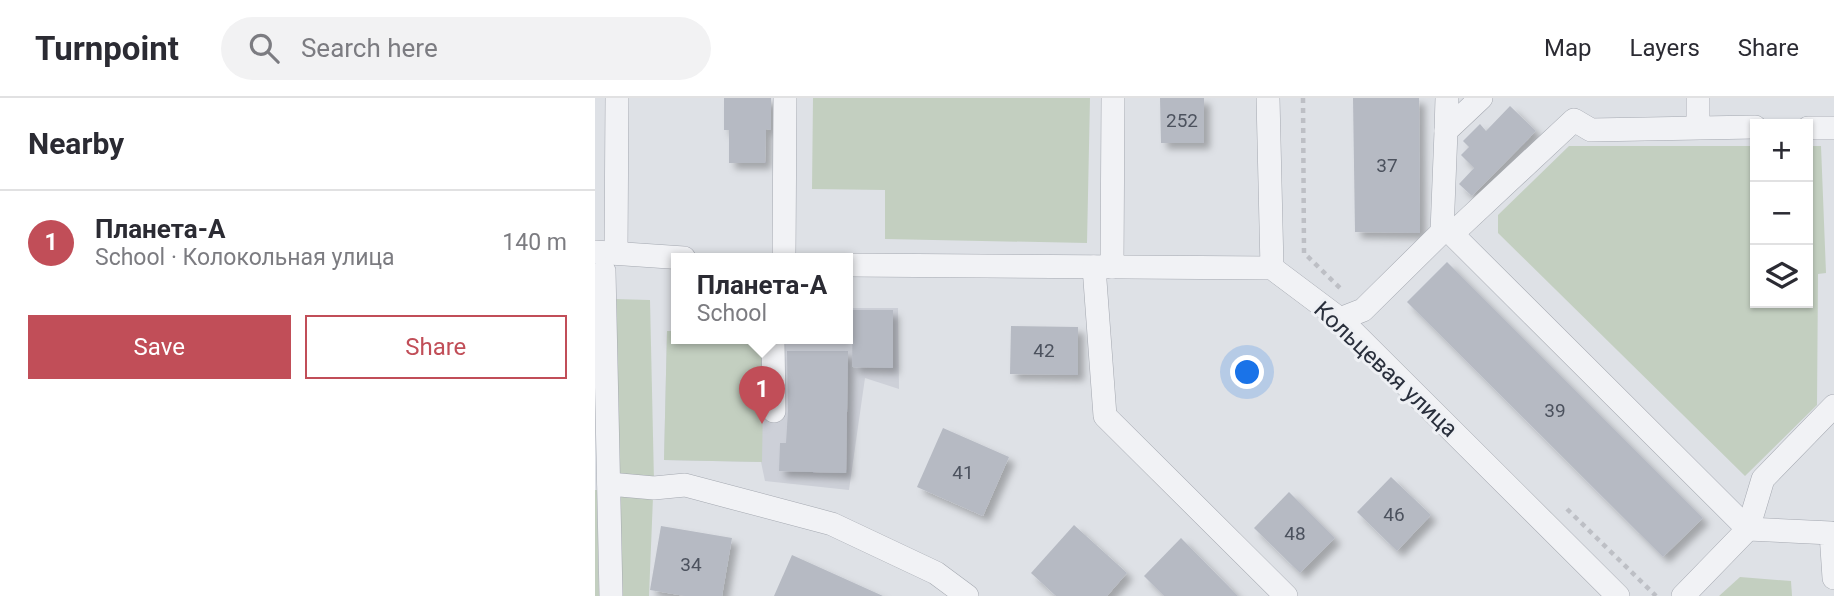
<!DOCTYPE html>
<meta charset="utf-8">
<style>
body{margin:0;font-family:Roboto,sans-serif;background:#f2f2f3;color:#2b2b33}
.controls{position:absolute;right:21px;top:21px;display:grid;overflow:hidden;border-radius:0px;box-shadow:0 2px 5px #0004}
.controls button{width:63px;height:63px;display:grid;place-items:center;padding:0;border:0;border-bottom:2px solid #e1e1e2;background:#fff;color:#2b2b33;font:35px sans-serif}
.you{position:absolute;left:653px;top:275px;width:24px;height:24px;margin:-18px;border:5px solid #fff;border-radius:50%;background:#1a73e8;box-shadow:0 0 0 10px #1a73e833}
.badge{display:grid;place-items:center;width:46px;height:46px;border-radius:50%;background:#c14e58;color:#fff;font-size:23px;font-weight:700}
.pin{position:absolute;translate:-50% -58px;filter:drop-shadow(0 2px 4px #0008)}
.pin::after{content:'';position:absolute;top:37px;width:24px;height:21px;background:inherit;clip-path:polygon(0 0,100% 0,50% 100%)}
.popup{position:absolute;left:76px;top:155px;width:182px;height:91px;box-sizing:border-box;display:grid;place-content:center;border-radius:0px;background:#fff;filter:drop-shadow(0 2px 5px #0005);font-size:23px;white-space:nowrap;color:#7c7c81}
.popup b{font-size:26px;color:#2b2b33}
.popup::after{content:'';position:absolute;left:50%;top:100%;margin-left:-14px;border:14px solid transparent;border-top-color:#fff}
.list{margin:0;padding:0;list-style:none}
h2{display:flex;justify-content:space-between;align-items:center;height:91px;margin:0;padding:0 28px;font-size:30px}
h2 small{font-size:23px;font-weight:400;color:#7c7c81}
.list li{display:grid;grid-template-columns:46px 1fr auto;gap:21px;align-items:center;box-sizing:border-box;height:105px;padding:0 28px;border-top:2px solid #e1e1e2}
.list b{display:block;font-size:26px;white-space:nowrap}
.list p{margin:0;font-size:23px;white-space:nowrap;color:#7c7c81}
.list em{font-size:23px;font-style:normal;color:#7c7c81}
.actions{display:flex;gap:14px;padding:21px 28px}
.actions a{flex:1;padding:16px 0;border:2px solid #c14e58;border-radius:0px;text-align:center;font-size:24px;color:#c14e58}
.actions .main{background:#c14e58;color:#fff}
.icon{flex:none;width:38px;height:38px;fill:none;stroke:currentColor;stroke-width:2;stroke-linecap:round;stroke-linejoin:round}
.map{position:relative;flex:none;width:1239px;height:498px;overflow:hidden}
header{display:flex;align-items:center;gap:42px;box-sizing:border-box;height:98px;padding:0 35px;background:#fff;border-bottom:2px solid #e1e1e2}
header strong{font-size:33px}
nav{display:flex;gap:38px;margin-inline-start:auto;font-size:24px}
.search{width:490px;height:63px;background:#f2f2f3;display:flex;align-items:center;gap:18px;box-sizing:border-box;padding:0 24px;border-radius:38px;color:#7c7c81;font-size:26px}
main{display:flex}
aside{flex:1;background:#fff}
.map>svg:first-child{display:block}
</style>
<header>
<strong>Turnpoint</strong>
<div class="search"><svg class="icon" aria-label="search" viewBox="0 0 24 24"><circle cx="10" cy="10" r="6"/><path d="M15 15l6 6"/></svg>Search here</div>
<nav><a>Map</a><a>Layers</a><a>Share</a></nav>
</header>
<main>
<aside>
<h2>Nearby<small></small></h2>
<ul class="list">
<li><span class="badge">1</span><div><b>Планета-А</b><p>School · Колокольная улица</p></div><em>140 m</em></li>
</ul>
<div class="actions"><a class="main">Save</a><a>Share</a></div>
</aside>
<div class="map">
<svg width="1239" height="498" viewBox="0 0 1239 498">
<defs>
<filter id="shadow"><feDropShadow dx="6" dy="6" stdDeviation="3.5" flood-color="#0004"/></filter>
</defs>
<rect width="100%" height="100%" fill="#dee1e6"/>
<polygon fill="#cdd0d8" points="253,210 303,210 304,291 270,280 254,392 170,383 166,364 69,362 72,233 81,233 81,240 253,240"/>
<g fill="#c3cfc0">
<polygon points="218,0 495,0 492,145 290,141 290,92 217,91"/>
<polygon points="974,48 1160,48 1160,205 1213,205 1213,48 1226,48 1231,175 1223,176 1222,307 1150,378 903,135 903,117"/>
<polygon points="19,201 55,202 59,384 25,381"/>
<polygon points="72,233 81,233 81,240 169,240 167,364 69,362"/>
<polygon points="0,392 2,392 4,498 0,498"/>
<polygon points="25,394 58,399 54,498 27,498"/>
<polygon points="1145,479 1196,483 1197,498 1124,498"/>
</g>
<g fill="#b6bac3" filter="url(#shadow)">
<polygon points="129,0 176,0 176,32 171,31 170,65 134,65 134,32 129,32"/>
<polygon points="565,0 609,0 609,45 566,45"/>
<polygon points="758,0 824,0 825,135 760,134"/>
<polygon points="915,8 941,33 877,98 864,86 879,70 866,57 874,49 868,43 885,26 891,33"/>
<polygon points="852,164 1108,420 1068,459 812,204"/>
<polygon points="258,212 298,212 298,270 257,269"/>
<polygon points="416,228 483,229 483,277 415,276"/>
<polygon points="192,253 253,253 251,375 184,373 185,345 191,345 193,313"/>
<polygon points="348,330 414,359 388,418 322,389"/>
<polygon points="796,379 836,417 802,453 762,414"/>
<polygon points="694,394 740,440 705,475 659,430"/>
<polygon points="479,427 532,475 512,498 461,498 436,475"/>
<polygon points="66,428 137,440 127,498 90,498 55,492"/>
<polygon points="586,440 643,498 569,498 549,478"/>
<polygon points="197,457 288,498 179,498"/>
</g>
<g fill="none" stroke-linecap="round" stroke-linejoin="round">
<g stroke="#a4a8b0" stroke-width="24">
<g id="minor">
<polyline points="673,0 677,170"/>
<polyline points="1103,28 1103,0"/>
<polyline points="1213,30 1239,30"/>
<polyline points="851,33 852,0"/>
<polyline points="847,134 851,33 886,0"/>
<polyline points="857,136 979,22 996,32 1160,29"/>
<polyline points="0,154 89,160"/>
<polyline points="21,155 22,0"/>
<polyline points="189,160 190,0"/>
<polyline points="253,167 677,170 745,221 1023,498"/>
<polyline points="499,169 510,318 691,498"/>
<polyline points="517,169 518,0"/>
<polyline points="9,173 16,498"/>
<polyline points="745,221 768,212 847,134 857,136 1153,431 1088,498"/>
<polyline points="178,240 179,313"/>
<polyline points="1239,308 1168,381 1153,431 1236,435 1239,480"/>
<polyline points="14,386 59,390 90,387 237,426 341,475 372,498"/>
</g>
</g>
<g stroke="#bdbfc5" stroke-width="4.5" stroke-dasharray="5 5" stroke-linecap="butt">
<polyline points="708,0 709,155 745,190"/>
<polyline points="972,411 1061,498"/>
</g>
<use href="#minor" stroke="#f1f2f5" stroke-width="23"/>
</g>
<g text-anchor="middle" stroke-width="6" stroke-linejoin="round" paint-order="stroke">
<g font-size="19" fill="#4c525e">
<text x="587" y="29">252</text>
<text x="792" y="74">37</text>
<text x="449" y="259">42</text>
<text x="960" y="319">39</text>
<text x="368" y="381">41</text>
<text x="799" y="423">46</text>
<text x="700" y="442">48</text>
<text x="96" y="473">34</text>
</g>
<g font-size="23" fill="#292f3c" stroke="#eef0f4">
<text transform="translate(791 271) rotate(43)" y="8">Кольцевая улица</text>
</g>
</g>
</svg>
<div class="controls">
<button>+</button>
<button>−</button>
<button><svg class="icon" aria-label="layers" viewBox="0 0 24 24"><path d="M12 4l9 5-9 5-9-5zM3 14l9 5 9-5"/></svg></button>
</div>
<div class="you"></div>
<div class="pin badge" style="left:167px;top:326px">1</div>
<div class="popup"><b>Планета-А</b>School</div>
</div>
</main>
